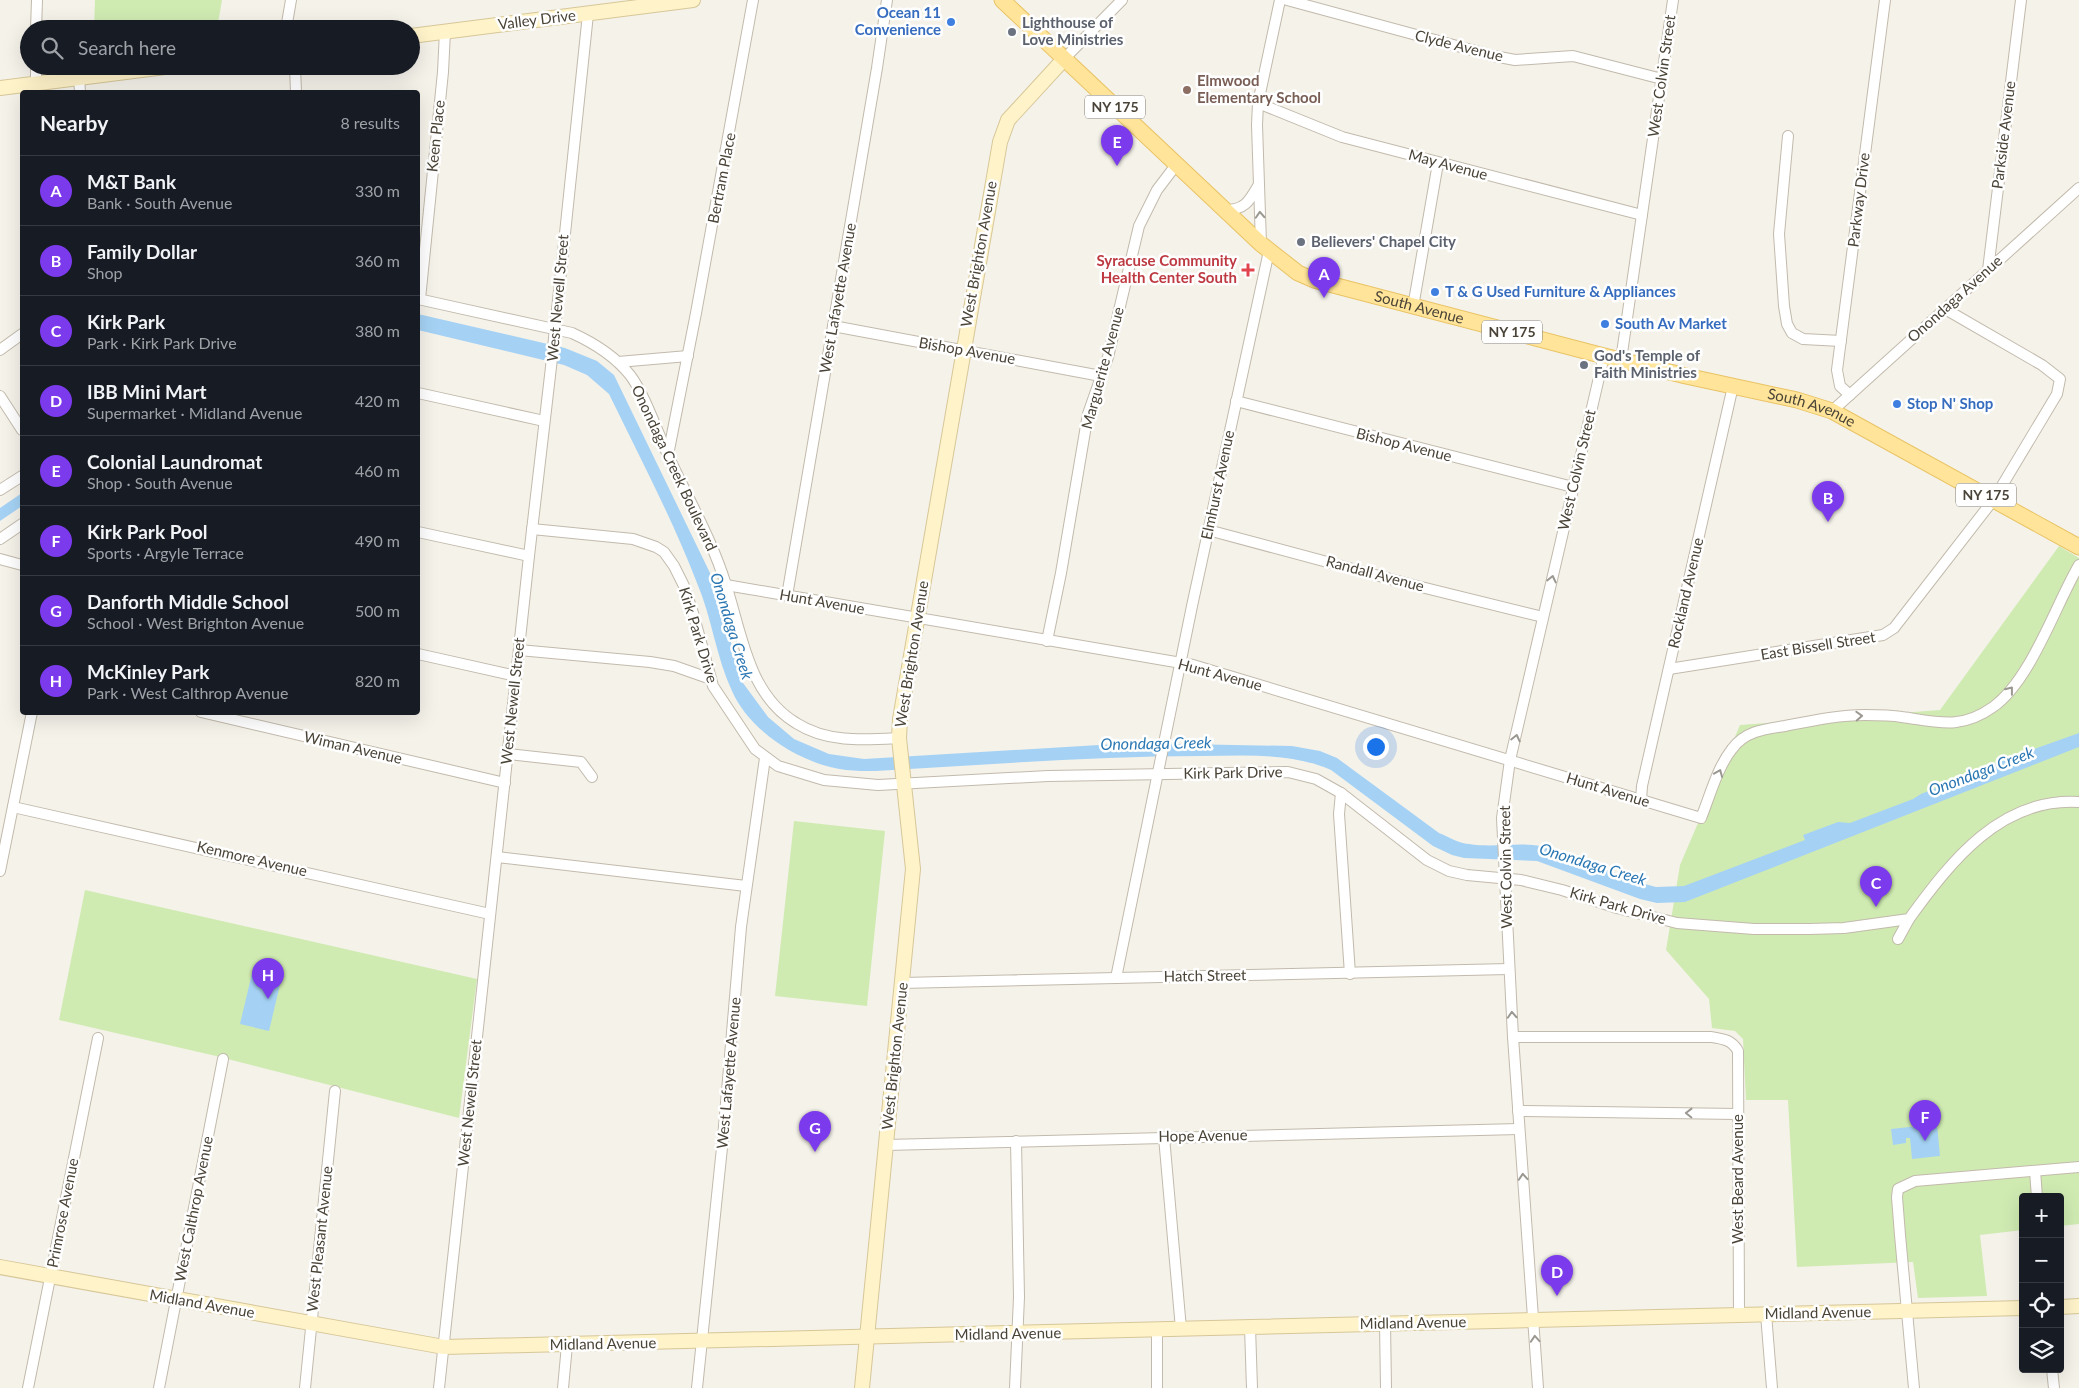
<!DOCTYPE html>
<meta charset="utf-8">
<style>
body{margin:0;font-family:Lato,sans-serif;background:#242831;color:#f1f3f6}
.controls{position:absolute;right:15px;bottom:15px;display:grid;overflow:hidden;border-radius:5px;box-shadow:0 5px 20px #0002}
.controls button{width:45px;height:45px;display:grid;place-items:center;padding:0;border:0;border-bottom:1px solid #363941;background:#171b24;color:#f1f3f6;font:25px sans-serif}
.you{position:absolute;left:1375px;top:746px;width:18px;height:18px;margin:-12px;border:4px solid #fff;border-radius:50%;background:#1a73e8;box-shadow:0 0 0 8px #1a73e833}
.badge{display:grid;place-items:center;width:32px;height:32px;border-radius:50%;background:#7c3aed;color:#fff;font-size:16px;font-weight:700}
.pin{position:absolute;translate:-50% -41px;filter:drop-shadow(0 1px 2px #0008)}
.pin::after{content:'';position:absolute;top:26px;width:18px;height:15px;background:inherit;clip-path:polygon(0 0,100% 0,50% 100%)}
.list{margin:0;padding:0;list-style:none}
h2{display:flex;justify-content:space-between;align-items:center;height:65px;margin:0;padding:0 20px;font-size:21px}
h2 small{font-size:16px;font-weight:400;color:#9ea1a6}
.list li{display:grid;grid-template-columns:32px 1fr auto;gap:15px;align-items:center;box-sizing:border-box;height:70px;padding:0 20px;border-top:1px solid #363941}
.list b{display:block;font-size:19px;white-space:nowrap}
.list p{margin:0;font-size:16px;white-space:nowrap;color:#9ea1a6}
.list em{font-size:16px;font-style:normal;color:#9ea1a6}
.icon{flex:none;width:28px;height:28px;fill:none;stroke:currentColor;stroke-width:2;stroke-linecap:round;stroke-linejoin:round}
.map{position:relative;flex:none;width:2079px;height:1388px;overflow:hidden}
.search{position:absolute;background:#171b24;box-shadow:0 5px 20px #0002;left:20px;top:20px;width:400px;height:55px;display:flex;align-items:center;gap:12px;box-sizing:border-box;padding:0 18px;border-radius:28px;color:#9ea1a6;font-size:19px}
.panel{position:absolute;background:#171b24;box-shadow:0 5px 20px #0002;left:20px;top:90px;width:400px;height:625px;border-radius:5px}
.map>svg:first-child{display:block}
</style>
<div class="map">
<svg width="2079" height="1388" viewBox="0 0 2079 1388">
<rect width="100%" height="100%" fill="#f5f2ea"/>
<g fill="#d0ebb2">
<polygon points="95,0 222,0 217,29 94,29"/>
<polygon points="2059,546 2079,558 2079,1224 2060,1226 2060,1197 2023,1197 2023,1230 1980,1235 1987,1296 1918,1298 1913,1262 1797,1267 1788,1100 1746,1100 1743,1039 1735,1031 1712,1028 1709,999 1666,950 1680,865 1740,725 1940,710"/>
<polygon points="794,821 885,831 867,1006 775,996"/>
<polygon points="85,890 477,979 459,1118 216,1056 59,1020"/>
</g>
<g fill="#a5d2f4">
<path d="M418 314 565 348 597 361 614 375 711 575 743 683 768 717 794 739 829 754 864 759 1132 743 1292 746 1320 751 1337 758 1439 833C1449 837 1458 843 1469 844 1493 848 1517 842 1541 846L1645 884 1656 887 1684 886 1805 840 1803 835 1838 822 1850 823 1913 799 1921 794 2017 755 2079 733V747L1685 902 1657 903 1640 899 1537 861 1464 858 1452 855 1433 846 1331 770C1290 752 1246 756 1201 756 1093 756 985 765 876 771 866 771 856 771 846 770 802 765 750 732 732 691 716 657 712 618 697 583 672 518 639 456 609 394L587 375 564 365 418 330Z"/>
<polygon points="22,493 22,506 0,521 0,508"/>
<polygon points="254,965 283,972 269,1031 240,1024"/>
<polygon points="1937,1124 1940,1156 1912,1159 1910,1138 1906,1138 1906,1143 1893,1145 1891,1129"/>
</g>
<g fill="none" stroke-linecap="round" stroke-linejoin="round">
<g stroke="#c2baac" stroke-width="12">
<g id="street">
<polyline points="1287,0 1494,56 1515,60 1573,56 1662,79"/>
<polyline points="36,29 37,0"/>
<polyline points="286,29 291,0"/>
<polyline points="1064,59 1122,0"/>
<polyline points="295,66 296,92"/>
<polyline points="79,78 80,92"/>
<polyline points="36,84 36,66"/>
<polyline points="1258,103 1342,137 1642,215"/>
<polyline points="1788,136 1779,234 1784,306 1787,324 1792,333 1803,339 1841,341"/>
<path d="M1225 210C1244 210 1249 202 1258 186"/>
<polyline points="1261,244 1257,125 1258,103 1280,0"/>
<polyline points="1988,270 2021,0"/>
<path d="M418 299 572 333C594 343 614 355 630 375 644 393 657 431 667 453 687 497 712 539 726 585 742 634 748 694 796 723 827 743 864 740 899 738"/>
<polyline points="420,299 443,72 445,31"/>
<polyline points="1413,307 1438,163"/>
<polyline points="833,326 1101,376"/>
<polyline points="0,350 22,334"/>
<polyline points="1621,360 1673,0"/>
<polyline points="618,362 688,356"/>
<polyline points="418,393 544,421"/>
<polyline points="1850,395 1840,386 1837,370 1885,0"/>
<polyline points="0,396 22,430"/>
<polyline points="1236,401 1573,487"/>
<polyline points="1832,411 2079,188"/>
<polyline points="668,455 696,313 753,0"/>
<polyline points="0,490 22,476"/>
<path d="M532 529 633 539 656 547 664 552 674 566 684 586 693 613 713 686 755 749 778 766 824 780 878 785 1048 776 1288 772 1316 779 1341 793 1427 860 1449 871 1467 875 1521 880 1562 890 1617 908 1677 923 1754 929H1809L1844 928 1909 919C1951 861 2001 797 2079 802"/>
<polyline points="1208,530 1409,584 1543,617"/>
<polyline points="418,532 529,556"/>
<polyline points="0,539 22,524"/>
<polyline points="0,559 22,565"/>
<path d="M726 585 1193 665 1701 818C1710 796 1717 768 1732 749 1745 731 1765 729 1785 726 1811 721 1838 715 1865 715 1877 715 1890 715 1902 717 1938 722 1961 730 1993 707 2031 680 2055 606 2079 565"/>
<polyline points="787,596 877,68 887,0"/>
<polyline points="1047,641 1061,573 1088,414 1108,357 1139,226 1157,190 1176,165"/>
<polyline points="519,650 650,662 674,666 711,679"/>
<polyline points="418,654 516,676"/>
<polyline points="1669,669 1883,635 1894,628 1994,499 2057,394 2060,379 2042,365 1945,309"/>
<polyline points="201,712 505,783"/>
<polyline points="508,754 581,762 592,777"/>
<polyline points="1341,793 1339,814 1350,974"/>
<polyline points="1641,800 1642,786 1733,386"/>
<polyline points="13,807 490,914"/>
<polyline points="497,857 746,886"/>
<polyline points="0,871 32,712"/>
<polyline points="1898,939 1909,919"/>
<polyline points="1116,978 1192,606 1269,251"/>
<polyline points="902,983 1509,969"/>
<path d="M1513 1037H1711C1724 1039 1732 1040 1738 1051L1739 1315"/>
<polyline points="1518,1111 1738,1114"/>
<polyline points="1164,1137 1181,1329"/>
<polyline points="886,1145 1519,1129"/>
<polyline points="2035,1171 2037,1197"/>
<polyline points="1766,1314 1772,1388"/>
<polyline points="1385,1323 1386,1388"/>
<polyline points="1250,1327 1252,1388"/>
<polyline points="2052,1369 2054,1388"/>
<polyline points="28,1388 98,1038"/>
<polyline points="159,1388 223,1059"/>
<polyline points="305,1388 335,1091"/>
<polyline points="439,1388 529,556 551,367 588,14"/>
<polyline points="563,1388 567,1345"/>
<polyline points="697,1388 723,1138 741,927 765,758"/>
<polyline points="1015,1388 1019,1297 1016,1141"/>
<polyline points="1157,1388 1157,1330"/>
<polyline points="1538,1388 1513,1037 1502,818 1510,760 1604,356"/>
<polyline points="1914,1388 1900,1235 1897,1197 1898,1189 1915,1181 2079,1167"/>
</g>
</g>
<g stroke="#d7c798" stroke-width="16">
<g id="secondary">
<polyline points="411,36 693,0"/>
<polyline points="0,88 173,66"/>
<polyline points="0,1267 444,1347 2023,1308"/>
<polyline points="2060,1307 2079,1306"/>
<polyline points="862,1388 913,869 899,738 900,719 1000,142 1008,120 1064,59"/>
</g>
</g>
<g stroke="#e9c365" stroke-width="17">
<g id="primary">
<path id="s1" d="M1002 0 1261 244 1298 273 1314 280 1604 356 1686 376 1797 400 1832 411 2079 547"/>
</g>
</g>
<use href="#street" stroke="#fff" stroke-width="10"/>
<use href="#secondary" stroke="#fff3ca" stroke-width="14"/>
<use href="#primary" stroke="#ffe499" stroke-width="15"/>
</g>
<defs><path id="oneway-chevron" d="M-2-3.5L2.5 0L-2 3.5" fill="none" stroke-width="1.6" stroke-linecap="round" stroke-linejoin="round" transform="scale(1.25)"/></defs>
<g stroke="#9b9891">
<use href="#oneway-chevron" transform="translate(1260 215) rotate(-93)"/>
<use href="#oneway-chevron" transform="translate(1552 579) rotate(-77)"/>
<use href="#oneway-chevron" transform="translate(2010 690) rotate(-52)"/>
<use href="#oneway-chevron" transform="translate(1859 716) rotate(-3)"/>
<use href="#oneway-chevron" transform="translate(1516 738) rotate(-77)"/>
<use href="#oneway-chevron" transform="translate(1719 773) rotate(-68)"/>
<use href="#oneway-chevron" transform="translate(1512 1015) rotate(-93)"/>
<use href="#oneway-chevron" transform="translate(1689 1113) rotate(-179)"/>
<use href="#oneway-chevron" transform="translate(1523 1177) rotate(-94)"/>
<use href="#oneway-chevron" transform="translate(1535 1339) rotate(-94)"/>
</g>
<g fill="#3f7fe0" stroke="#fff" stroke-width="2">
<circle cx="951" cy="22" r="5"/>
<circle cx="1435" cy="292" r="5"/>
<circle cx="1605" cy="324" r="5"/>
<circle cx="1897" cy="404" r="5"/>
</g>
<g fill="#6b7280" stroke="#fff" stroke-width="2">
<circle cx="1012" cy="32" r="5"/>
<circle cx="1301" cy="242" r="5"/>
<circle cx="1584" cy="365" r="5"/>
</g>
<circle fill="#8d6e63" stroke="#fff" stroke-width="2" cx="1187" cy="90" r="5"/>
<path fill="#e0444e" stroke="#fff" stroke-width="2" d="M1245.5 262.5h5v5h5v5h-5v5h-5v-5h-5v-5h5z"/>
<g text-anchor="middle" stroke-width="5" stroke-linejoin="round" paint-order="stroke">
<g fill="#fff" stroke="#807b73" stroke-width="1">
<rect x="1085" y="95.5" width="60" height="23" rx="4"/>
<rect x="1482" y="320.5" width="60" height="23" rx="4"/>
<rect x="1956" y="483.5" width="60" height="23" rx="4"/>
</g>
<g font-size="14" font-weight="bold" fill="#4a4337">
<text x="1115" y="112">NY 175</text>
<text x="1512" y="337">NY 175</text>
<text x="1986" y="500">NY 175</text>
</g>
<g font-size="15" font-weight="bold" fill="#366cbe" stroke="#fff" text-anchor="start">
<text x="941" y="18" text-anchor="end">Ocean 11<tspan x="941" dy="17">Convenience</tspan></text>
<text x="1445" y="297">T &amp; G Used Furniture &amp; Appliances</text>
<text x="1615" y="329">South Av Market</text>
<text x="1907" y="409">Stop N' Shop</text>
</g>
<g font-size="15" fill="#4a4337" stroke="#fff">
<text transform="translate(537 20) rotate(-7)" y="5">Valley Drive</text>
<text transform="translate(1459 46) rotate(14)" y="5">Clyde Avenue</text>
<text transform="translate(1662 76) rotate(-82)" y="5">West Colvin Street</text>
<text transform="translate(2004 135) rotate(-83)" y="5">Parkside Avenue</text>
<text transform="translate(436 136) rotate(-84)" y="5">Keen Place</text>
<text transform="translate(1448 165) rotate(15)" y="5">May Avenue</text>
<text transform="translate(722 178) rotate(-79)" y="5">Bertram Place</text>
<text transform="translate(1859 200) rotate(-83)" y="5">Parkway Drive</text>
<text transform="translate(979 254) rotate(-80)" y="5">West Brighton Avenue</text>
<text transform="translate(558 298) rotate(-85)" y="5">West Newell Street</text>
<text transform="translate(838 298) rotate(-80)" y="5">West Lafayette Avenue</text>
<text transform="translate(1955 299) rotate(-42)" y="5">Onondaga Avenue</text>
<text dy="5" stroke="none"><textPath href="#s1" startOffset="529">South Avenue</textPath></text>
<text transform="translate(967 351) rotate(10)" y="5">Bishop Avenue</text>
<text transform="translate(1103 368) rotate(-75)" y="5">Marguerite Avenue</text>
<text dy="5" stroke="none"><textPath href="#s1" startOffset="934">South Avenue</textPath></text>
<text transform="translate(1404 445) rotate(14)" y="5">Bishop Avenue</text>
<text transform="translate(674 468) rotate(65)" y="5">Onondaga Creek Boulevard</text>
<text transform="translate(1577 470) rotate(-77)" y="5">West Colvin Street</text>
<text transform="translate(1218 485) rotate(-78)" y="5">Elmhurst Avenue</text>
<text transform="translate(1375 574) rotate(15)" y="5">Randall Avenue</text>
<text transform="translate(1686 593) rotate(-77)" y="5">Rockland Avenue</text>
<text transform="translate(822 602) rotate(10)" y="5">Hunt Avenue</text>
<text transform="translate(698 635) rotate(73)" y="5">Kirk Park Drive</text>
<text transform="translate(1818 646) rotate(-9)" y="5">East Bissell Street</text>
<text transform="translate(912 654) rotate(-81)" y="5">West Brighton Avenue</text>
<text transform="translate(1220 675) rotate(15)" y="5">Hunt Avenue</text>
<text transform="translate(513 701) rotate(-84)" y="5">West Newell Street</text>
<text transform="translate(353 748) rotate(13)" y="5">Wiman Avenue</text>
<text transform="translate(1233 773) rotate(-1)" y="5">Kirk Park Drive</text>
<text transform="translate(1608 790) rotate(17)" y="5">Hunt Avenue</text>
<text transform="translate(252 859) rotate(13)" y="5">Kenmore Avenue</text>
<text transform="translate(1506 867) rotate(-91)" y="5">West Colvin Street</text>
<text transform="translate(1618 906) rotate(16)" y="5">Kirk Park Drive</text>
<text transform="translate(1205 976) rotate(-1)" y="5">Hatch Street</text>
<text transform="translate(895 1056) rotate(-84)" y="5">West Brighton Avenue</text>
<text transform="translate(729 1073) rotate(-85)" y="5">West Lafayette Avenue</text>
<text transform="translate(470 1103) rotate(-84)" y="5">West Newell Street</text>
<text transform="translate(1203 1136) rotate(-1)" y="5">Hope Avenue</text>
<text transform="translate(1738 1179) rotate(-90)" y="5">West Beard Avenue</text>
<text transform="translate(194 1209) rotate(-79)" y="5">West Calthrop Avenue</text>
<text transform="translate(63 1213) rotate(-79)" y="5">Primrose Avenue</text>
<text transform="translate(320 1239) rotate(-84)" y="5">West Pleasant Avenue</text>
<text transform="translate(202 1304) rotate(10)" y="5">Midland Avenue</text>
<text transform="translate(1818 1313) rotate(-1)" y="5">Midland Avenue</text>
<text transform="translate(1413 1323) rotate(-1)" y="5">Midland Avenue</text>
<text transform="translate(1008 1334) rotate(-1)" y="5">Midland Avenue</text>
<text transform="translate(603 1344) rotate(-1)" y="5">Midland Avenue</text>
</g>
<g font-size="15" font-weight="bold" fill="#5b616d" stroke="#fff" text-anchor="start">
<text x="1022" y="28">Lighthouse of<tspan x="1022" dy="17">Love Ministries</tspan></text>
<text x="1311" y="247">Believers' Chapel City</text>
<text x="1594" y="361">God's Temple of<tspan x="1594" dy="17">Faith Ministries</tspan></text>
</g>
<g font-size="15" font-weight="bold" fill="#785e54" stroke="#fff" text-anchor="start">
<text x="1197" y="86">Elmwood<tspan x="1197" dy="17">Elementary School</tspan></text>
</g>
<g font-size="15" font-weight="bold" fill="#be3a42" stroke="#fff" text-anchor="end">
<text x="1237" y="266">Syracuse Community<tspan x="1237" dy="17">Health Center South</tspan></text>
</g>
<g font-size="16" font-style="italic" fill="#2a77b3" stroke="#fff">
<text transform="translate(732 626) rotate(73)" y="6">Onondaga Creek</text>
<text transform="translate(1156 743) rotate(-1)" y="6">Onondaga Creek</text>
<text transform="translate(1981 771) rotate(-21)" y="6">Onondaga Creek</text>
<text transform="translate(1593 864) rotate(17)" y="6">Onondaga Creek</text>
</g>
</g>
</svg>
<div class="controls">
<button>+</button>
<button>−</button>
<button><svg class="icon" aria-label="locate" viewBox="0 0 24 24"><circle cx="12" cy="12" r="6"/><path d="M12 2v4M12 18v4M2 12h4M18 12h4"/></svg></button>
<button><svg class="icon" aria-label="layers" viewBox="0 0 24 24"><path d="M12 4l9 5-9 5-9-5zM3 14l9 5 9-5"/></svg></button>
</div>
<div class="you"></div>
<div class="pin badge" style="left:1324px;top:298px">A</div>
<div class="pin badge" style="left:1828px;top:522px">B</div>
<div class="pin badge" style="left:1876px;top:907px">C</div>
<div class="pin badge" style="left:1557px;top:1296px">D</div>
<div class="pin badge" style="left:1117px;top:166px">E</div>
<div class="pin badge" style="left:1925px;top:1141px">F</div>
<div class="pin badge" style="left:815px;top:1152px">G</div>
<div class="pin badge" style="left:268px;top:999px">H</div>
<div class="search"><svg class="icon" aria-label="search" viewBox="0 0 24 24"><circle cx="10" cy="10" r="6"/><path d="M15 15l6 6"/></svg>Search here</div>
<section class="panel">
<h2>Nearby<small>8 results</small></h2>
<ul class="list">
<li><span class="badge">A</span><div><b>M&amp;T Bank</b><p>Bank · South Avenue</p></div><em>330 m</em></li>
<li><span class="badge">B</span><div><b>Family Dollar</b><p>Shop</p></div><em>360 m</em></li>
<li><span class="badge">C</span><div><b>Kirk Park</b><p>Park · Kirk Park Drive</p></div><em>380 m</em></li>
<li><span class="badge">D</span><div><b>IBB Mini Mart</b><p>Supermarket · Midland Avenue</p></div><em>420 m</em></li>
<li><span class="badge">E</span><div><b>Colonial Laundromat</b><p>Shop · South Avenue</p></div><em>460 m</em></li>
<li><span class="badge">F</span><div><b>Kirk Park Pool</b><p>Sports · Argyle Terrace</p></div><em>490 m</em></li>
<li><span class="badge">G</span><div><b>Danforth Middle School</b><p>School · West Brighton Avenue</p></div><em>500 m</em></li>
<li><span class="badge">H</span><div><b>McKinley Park</b><p>Park · West Calthrop Avenue</p></div><em>820 m</em></li>
</ul>
</section>
</div>
